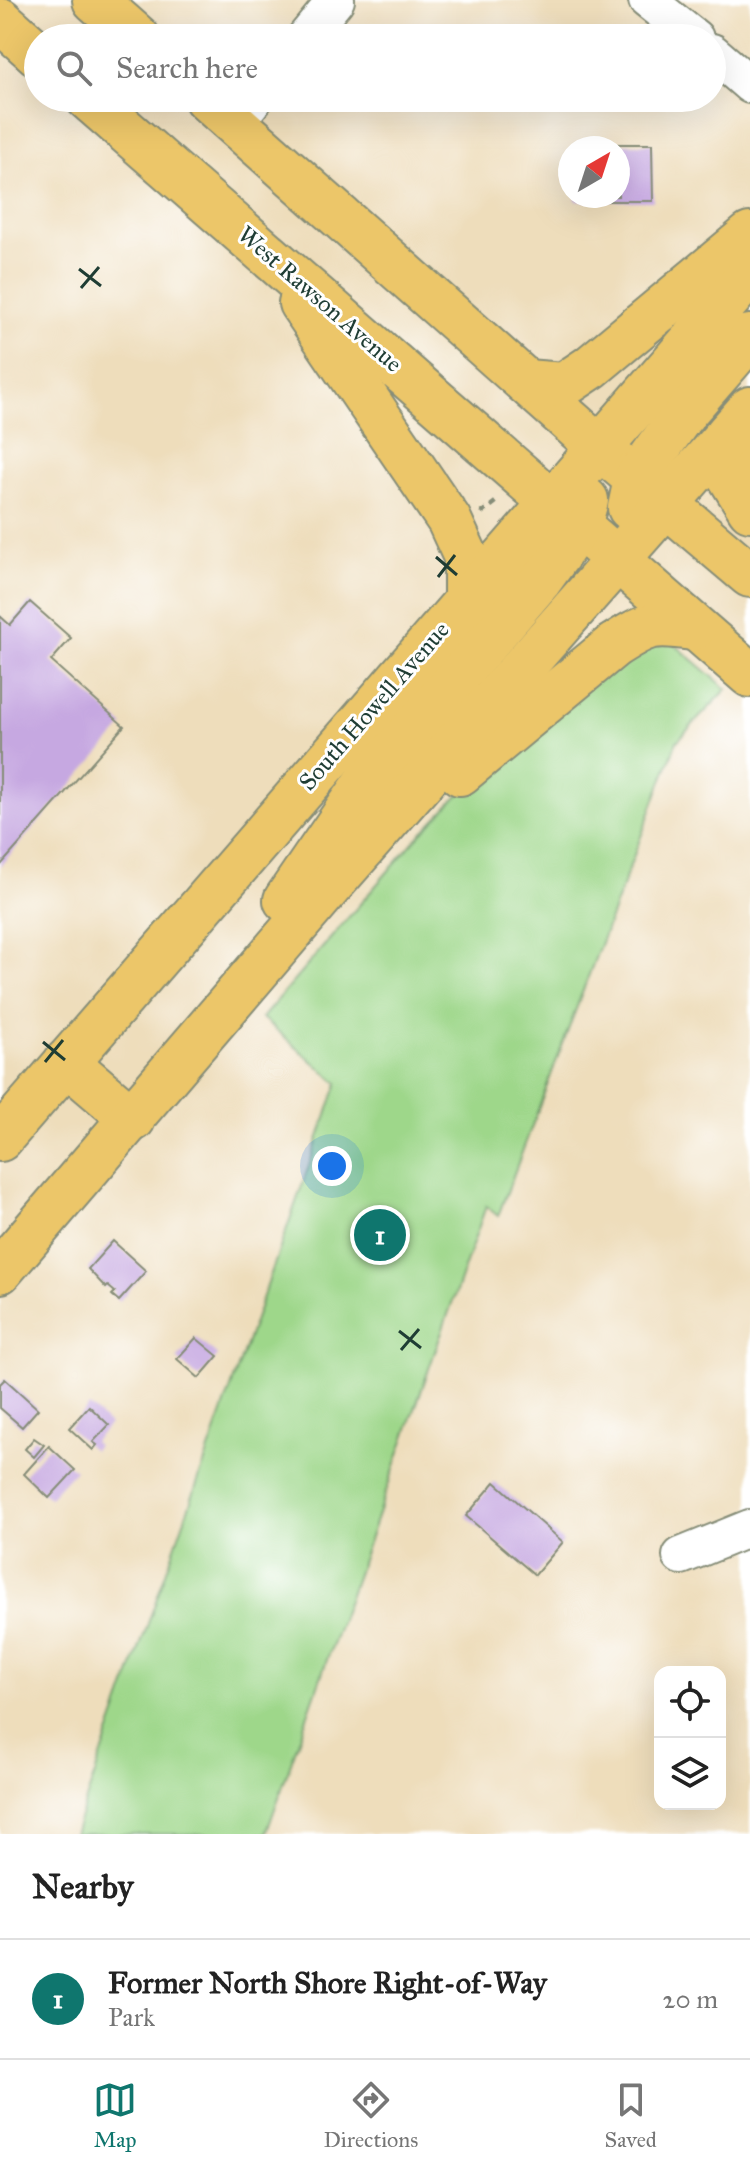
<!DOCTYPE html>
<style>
body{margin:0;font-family:"IM FELL Great Primer",serif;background:#f2f2f2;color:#222}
.controls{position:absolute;right:24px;bottom:24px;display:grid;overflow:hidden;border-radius:16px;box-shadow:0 8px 32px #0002}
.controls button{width:72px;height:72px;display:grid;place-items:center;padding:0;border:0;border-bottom:2px solid #e0e0e0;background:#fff;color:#222;font:40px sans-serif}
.compass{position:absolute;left:558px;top:136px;width:72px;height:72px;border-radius:50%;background:#fff;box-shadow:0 8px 32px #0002;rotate:39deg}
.you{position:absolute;left:332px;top:1166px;width:28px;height:28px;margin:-20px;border:6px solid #fff;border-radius:50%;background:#1a73e8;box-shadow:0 0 0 12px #1a73e833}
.badge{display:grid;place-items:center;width:52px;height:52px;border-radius:50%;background:#0f766e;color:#fff;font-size:26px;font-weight:700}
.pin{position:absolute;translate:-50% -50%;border:4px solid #fff;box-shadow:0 2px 8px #0006}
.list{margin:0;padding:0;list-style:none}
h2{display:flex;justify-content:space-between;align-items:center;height:104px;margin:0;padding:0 32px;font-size:34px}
h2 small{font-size:26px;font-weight:400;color:#767676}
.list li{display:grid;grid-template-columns:52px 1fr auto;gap:24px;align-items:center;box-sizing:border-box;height:120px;padding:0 32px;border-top:2px solid #e0e0e0}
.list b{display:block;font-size:30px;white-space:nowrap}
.list p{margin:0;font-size:26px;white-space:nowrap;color:#767676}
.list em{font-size:26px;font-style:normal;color:#767676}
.icon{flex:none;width:44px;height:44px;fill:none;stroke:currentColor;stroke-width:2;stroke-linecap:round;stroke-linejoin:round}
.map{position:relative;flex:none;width:750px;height:1834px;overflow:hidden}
.search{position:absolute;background:#fff;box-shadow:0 8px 32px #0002;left:24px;right:24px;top:24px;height:88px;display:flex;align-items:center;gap:20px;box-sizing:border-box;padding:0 28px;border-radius:44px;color:#767676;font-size:30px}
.sheet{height:224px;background:#fff}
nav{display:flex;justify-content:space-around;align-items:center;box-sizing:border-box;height:112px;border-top:2px solid #e0e0e0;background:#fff;font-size:22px;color:#767676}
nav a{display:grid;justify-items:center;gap:4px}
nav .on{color:#0f766e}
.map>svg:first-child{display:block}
</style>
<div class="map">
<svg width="750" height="1834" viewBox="0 0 750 1834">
<rect width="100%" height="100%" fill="#fff"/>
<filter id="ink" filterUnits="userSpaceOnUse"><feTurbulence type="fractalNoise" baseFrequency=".0125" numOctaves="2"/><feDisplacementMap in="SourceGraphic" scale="16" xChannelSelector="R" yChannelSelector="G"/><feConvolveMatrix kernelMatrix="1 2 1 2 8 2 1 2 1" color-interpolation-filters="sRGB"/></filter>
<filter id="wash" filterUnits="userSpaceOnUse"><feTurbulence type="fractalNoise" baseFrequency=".006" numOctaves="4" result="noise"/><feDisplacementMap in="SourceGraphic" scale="32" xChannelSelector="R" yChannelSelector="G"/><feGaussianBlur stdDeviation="1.8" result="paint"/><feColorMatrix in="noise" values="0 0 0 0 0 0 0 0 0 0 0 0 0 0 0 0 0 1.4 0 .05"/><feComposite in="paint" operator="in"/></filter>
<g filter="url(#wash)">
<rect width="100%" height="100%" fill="#edb"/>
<polygon fill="#9ed78a" stroke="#5e8a5f" stroke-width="2" points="672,642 727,689 677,741 498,1216 486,1206 266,1834 74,1834 338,1083 262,1018 415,840 466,787 628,645"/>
<g id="blocks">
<g fill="#c6a8e1">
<polygon points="575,144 652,144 653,201 576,201 576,196 618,196 618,148 576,148"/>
<polygon points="30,602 71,638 51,661 124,726 0,866 0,616 10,625"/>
<polygon points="113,1241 146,1271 119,1301 112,1295 115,1292 108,1286 106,1288 88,1269"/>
<polygon points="196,1338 218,1356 199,1378 177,1359"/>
<polygon points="5,1379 38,1409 22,1427 0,1408 0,1384"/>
<polygon points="89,1406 109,1425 93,1442 97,1445 93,1450 69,1428"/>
<polygon points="34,1438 44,1445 34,1457 25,1449"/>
<polygon points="49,1446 75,1470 49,1498 24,1474"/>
<polygon points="495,1482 563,1542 535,1575 466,1516"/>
</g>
</g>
</g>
<g filter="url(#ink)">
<use href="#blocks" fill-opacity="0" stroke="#868d78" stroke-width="2"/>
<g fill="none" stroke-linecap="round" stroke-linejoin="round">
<g stroke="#868d78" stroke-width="40">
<g id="minor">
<polyline points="647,0 695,38"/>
<polyline points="305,38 336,0"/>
<polyline points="712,52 750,85"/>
<polyline points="235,123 255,98"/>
<polyline points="681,1556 750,1528"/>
</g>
</g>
<g stroke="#868d78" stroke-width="48">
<g id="major">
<polyline points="95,0 138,38"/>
<polyline points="0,20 38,54"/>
<polyline points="88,98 750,675"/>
<polyline points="206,98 599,447 750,575"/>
<polyline points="301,303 449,520 466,557 466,599"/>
<polyline points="526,382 564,385 591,367 750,235"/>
<polyline points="729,433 727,472 750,509"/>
<polyline points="630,508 636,479 682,415 750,337"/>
<path d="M460 773 613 646C647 624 652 622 693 628"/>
<polyline points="286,900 371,776 539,581 579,526 586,500"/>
<polyline points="66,1062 133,1119"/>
<polyline points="0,1139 750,274"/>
<polyline points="0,1271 336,879 750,409"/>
</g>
</g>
<polyline stroke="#868d78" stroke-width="5" stroke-dasharray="6 6" stroke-linecap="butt" points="481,513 496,502"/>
<use href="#minor" stroke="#fff" stroke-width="36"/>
<use href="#major" stroke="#ecc669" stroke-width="44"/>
</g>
</g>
<path fill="none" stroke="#1f3d34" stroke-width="3" d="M79 269 101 286M81 288 99 267M436 557 457 575M438 577 455 555M43 1042 65 1060M45 1062 63 1040M399 1331 421 1348M401 1350 419 1329"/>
<g text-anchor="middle" stroke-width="6" stroke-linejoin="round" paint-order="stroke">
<g font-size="24" fill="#1f3d34" stroke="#fff">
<text transform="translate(320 299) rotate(41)" y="8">West Rawson Avenue</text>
<text transform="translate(374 706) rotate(-49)" y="8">South Howell Avenue</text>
</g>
</g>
</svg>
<div class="controls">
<button><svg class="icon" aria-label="locate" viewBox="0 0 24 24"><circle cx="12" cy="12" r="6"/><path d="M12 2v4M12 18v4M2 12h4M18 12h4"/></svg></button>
<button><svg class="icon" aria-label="layers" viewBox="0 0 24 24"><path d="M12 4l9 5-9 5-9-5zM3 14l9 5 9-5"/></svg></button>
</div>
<svg class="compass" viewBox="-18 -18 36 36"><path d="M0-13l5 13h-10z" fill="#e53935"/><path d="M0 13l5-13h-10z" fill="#767676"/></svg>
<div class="you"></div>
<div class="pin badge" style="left:380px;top:1235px">1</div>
<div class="search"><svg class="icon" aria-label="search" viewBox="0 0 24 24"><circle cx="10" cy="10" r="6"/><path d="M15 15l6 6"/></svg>Search here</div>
</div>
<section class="sheet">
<h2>Nearby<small></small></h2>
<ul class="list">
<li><span class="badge">1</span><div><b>Former North Shore Right-of-Way</b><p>Park</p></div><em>20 m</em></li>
</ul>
</section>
<nav>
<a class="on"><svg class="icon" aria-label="map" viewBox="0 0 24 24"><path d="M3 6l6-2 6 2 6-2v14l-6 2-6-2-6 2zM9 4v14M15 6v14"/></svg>Map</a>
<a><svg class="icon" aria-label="directions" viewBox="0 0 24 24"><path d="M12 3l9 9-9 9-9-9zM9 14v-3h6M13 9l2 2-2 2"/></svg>Directions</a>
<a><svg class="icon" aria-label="saved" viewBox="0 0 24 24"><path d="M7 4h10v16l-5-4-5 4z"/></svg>Saved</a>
</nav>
